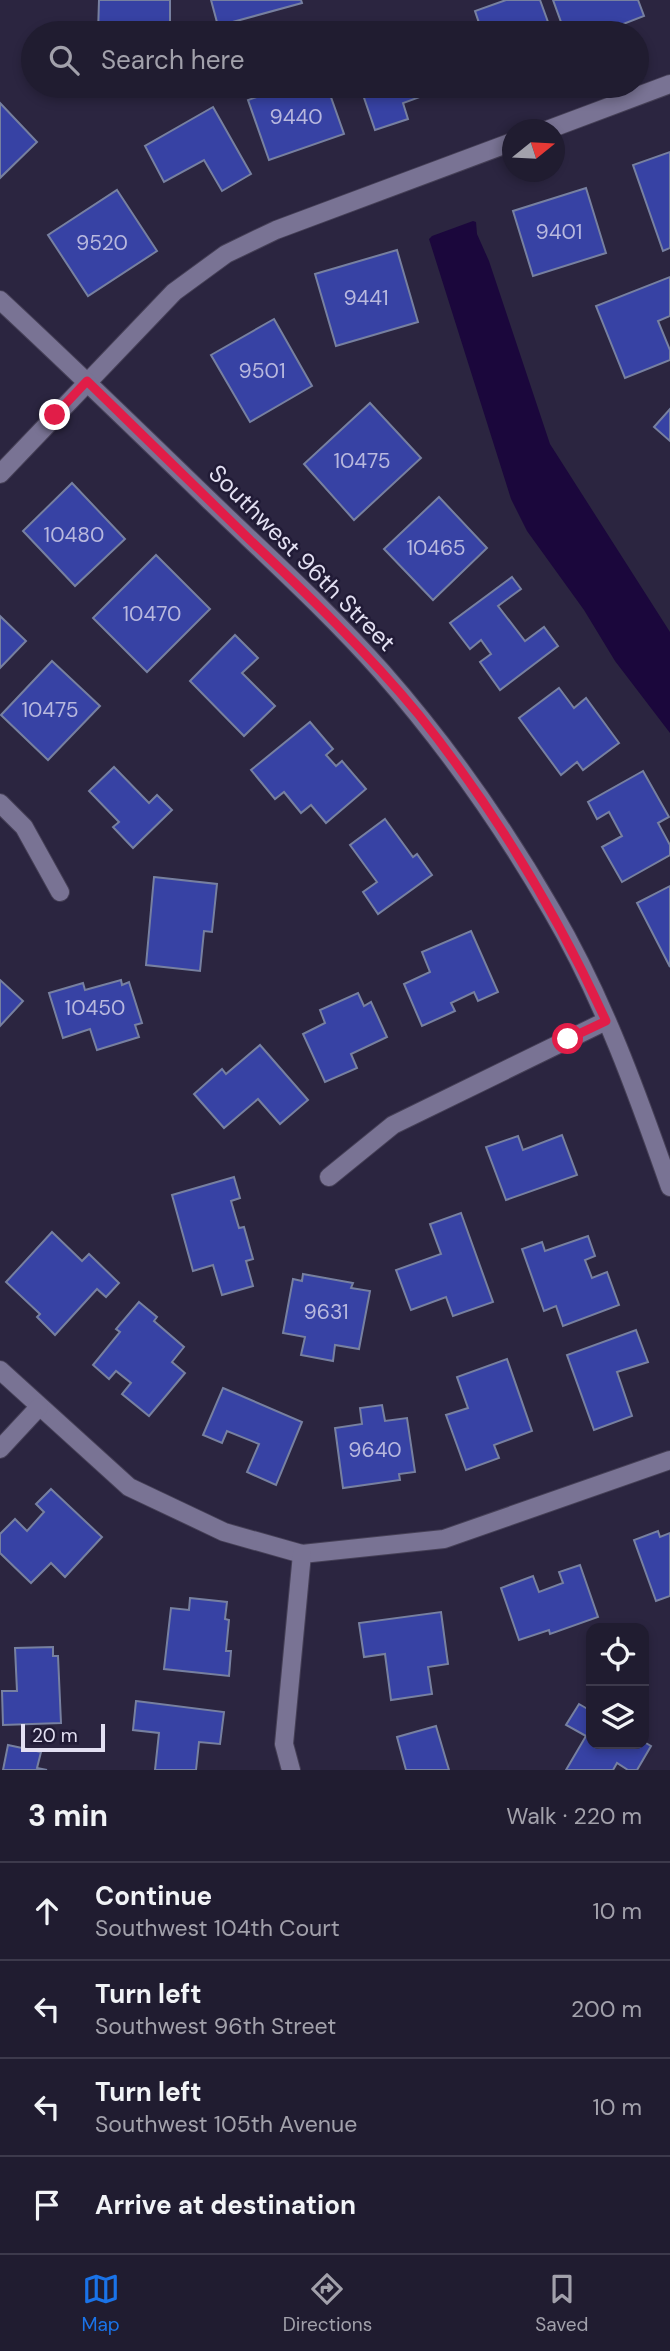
<!DOCTYPE html>
<meta charset="utf-8">
<style>
body{margin:0;font-family:"DM Sans",sans-serif;background:#2d293c;color:#f1f3f6}
.controls{position:absolute;right:21px;bottom:21px;display:grid;overflow:hidden;border-radius:14px;box-shadow:0 4px 10px #0003}
.controls button{width:63px;height:63px;display:grid;place-items:center;padding:0;border:0;border-bottom:2px solid #3d3a4c;background:#201c30;color:#f1f3f6;font:35px sans-serif}
.compass{position:absolute;left:502px;top:119px;width:63px;height:63px;border-radius:50%;background:#201c30;box-shadow:0 4px 10px #0003;rotate:72deg}
.scale{position:absolute;left:21px;bottom:18px;width:84px;box-sizing:border-box;padding-left:7px;border:4px solid #e3e0f2;border-top:0;font-size:19px;line-height:24px;white-space:nowrap;color:#e3e0f2;-webkit-text-stroke:5px #211b36;paint-order:stroke}
.stop{position:absolute;width:21px;height:21px;margin:-16px;border:5px solid #e11d48;border-radius:50%;background:#fff}
.stop.end{background:#e11d48;border-color:#fff;box-shadow:0 2px 7px #0008}
.list{margin:0;padding:0;list-style:none}
h2{display:flex;justify-content:space-between;align-items:center;height:91px;margin:0;padding:0 28px;font-size:30px}
h2 small{font-size:23px;font-weight:400;color:#a2a1ab}
.list li{display:grid;grid-template-columns:46px 1fr auto;gap:21px;align-items:center;box-sizing:border-box;height:98px;padding:0 28px;border-top:2px solid #3d3a4c}
.list b{display:block;font-size:26px;white-space:nowrap}
.list p{margin:0;font-size:23px;white-space:nowrap;color:#a2a1ab}
.list em{font-size:23px;font-style:normal;color:#a2a1ab}
.icon{flex:none;width:38px;height:38px;fill:none;stroke:currentColor;stroke-width:2;stroke-linecap:round;stroke-linejoin:round}
.map{position:relative;flex:none;width:670px;height:1770px;overflow:hidden}
.search{position:absolute;background:#201c30;box-shadow:0 4px 10px #0003;left:21px;right:21px;top:21px;height:77px;display:flex;align-items:center;gap:18px;box-sizing:border-box;padding:0 24px;border-radius:38px;color:#a2a1ab;font-size:26px}
.sheet{height:483px;background:#201c30}
nav{display:flex;justify-content:space-around;align-items:center;box-sizing:border-box;height:98px;border-top:2px solid #3d3a4c;background:#201c30;font-size:19px;color:#a2a1ab}
nav a{display:grid;justify-items:center;gap:4px}
nav .on{color:#1a73e8}
.map>svg:first-child{display:block}
</style>
<div class="map">
<svg width="670" height="1770" viewBox="0 0 670 1770">
<rect width="100%" height="100%" fill="#2b2540"/>
<polygon fill="#1b073c" points="473,221 476,222 477,234 489,261 550,444 670,632 670,733 615,661 584,610 527,531 511,499 429,239 432,236"/>
<g fill="#3742a4" stroke="#7780a0" stroke-width="2">
<polygon points="99,0 170,0 170,33 98,33"/>
<polygon points="211,0 301,0 302,3 218,26"/>
<polygon points="506,0 540,0 552,33 470,33 481,29 475,11"/>
<polygon points="553,0 638,0 644,16 605,31 606,33 565,33"/>
<polygon points="288,86 327,86 344,134 269,160 248,100"/>
<polygon points="360,86 441,86 442,89 403,103 408,119 375,130"/>
<polygon points="0,103 37,142 0,178"/>
<polygon points="213,107 251,174 222,191 204,160 164,182 145,146"/>
<polygon points="670,152 670,248 663,251 633,165"/>
<polygon points="586,188 606,253 533,276 513,211"/>
<polygon points="117,190 157,251 88,296 48,235"/>
<polygon points="397,250 418,322 336,346 315,274"/>
<polygon points="670,277 670,316 658,321 670,350 670,360 625,378 596,306"/>
<polygon points="274,319 312,386 250,422 211,355"/>
<polygon points="370,403 421,458 354,520 304,464"/>
<polygon points="670,409 670,441 654,427"/>
<polygon points="72,483 125,539 75,586 23,531"/>
<polygon points="439,497 487,548 433,600 384,549"/>
<polygon points="156,555 210,609 147,672 93,618"/>
<polygon points="512,577 521,589 498,606 525,641 544,627 558,646 500,690 480,662 491,654 481,640 470,649 450,623"/>
<polygon points="0,616 26,641 0,668"/>
<polygon points="235,635 258,658 242,673 275,706 244,736 190,681"/>
<polygon points="52,661 100,706 48,760 1,715"/>
<polygon points="559,688 574,708 586,698 619,743 583,770 577,762 561,775 519,718"/>
<polygon points="310,722 333,749 326,755 336,766 342,761 366,789 326,823 311,805 301,813 284,792 275,799 251,770"/>
<polygon points="114,767 149,803 157,795 172,810 133,848 113,827 119,822 89,791"/>
<polygon points="643,771 669,817 658,823 670,845 670,855 622,882 602,847 622,836 609,812 597,819 588,802"/>
<polygon points="385,819 413,857 417,854 432,875 378,914 363,892 377,882 350,845"/>
<polygon points="154,877 217,884 212,932 204,931 200,971 146,965"/>
<polygon points="670,886 670,967 637,903"/>
<polygon points="471,931 498,992 478,1001 474,992 451,1003 455,1011 422,1026 404,984 430,972 422,952"/>
<polygon points="0,980 23,1001 0,1026"/>
<polygon points="121,980 122,985 129,982 142,1023 135,1025 139,1037 97,1050 90,1029 63,1038 49,993 83,983 85,990"/>
<polygon points="358,993 364,1006 371,1002 387,1037 351,1054 357,1068 325,1082 303,1034 325,1023 320,1010"/>
<polygon points="260,1045 308,1100 280,1124 258,1099 224,1128 194,1094 222,1069 226,1074"/>
<polygon points="562,1135 577,1175 506,1200 486,1147 518,1136 523,1150"/>
<polygon points="234,1177 240,1198 231,1201 239,1228 244,1227 253,1259 246,1261 253,1286 222,1295 213,1265 193,1271 172,1195"/>
<polygon points="461,1213 493,1302 453,1316 446,1297 411,1310 396,1270 441,1254 430,1224"/>
<polygon points="52,1232 82,1261 89,1254 119,1283 106,1297 97,1289 55,1335 37,1317 40,1314 6,1282"/>
<polygon points="588,1236 595,1256 585,1260 592,1278 607,1272 619,1305 563,1326 556,1306 544,1311 522,1249 542,1242 545,1251"/>
<polygon points="303,1274 353,1283 351,1288 370,1291 359,1349 335,1345 333,1361 301,1355 305,1337 283,1333 293,1279 302,1281"/>
<polygon points="139,1302 157,1317 154,1321 184,1347 172,1362 185,1373 149,1416 122,1394 131,1383 116,1371 109,1379 93,1365 120,1332 116,1329"/>
<polygon points="636,1330 648,1362 617,1372 632,1416 594,1430 567,1355"/>
<polygon points="507,1359 532,1431 494,1445 499,1458 466,1470 446,1415 468,1408 457,1377"/>
<polygon points="223,1388 302,1422 276,1485 247,1472 259,1444 227,1431 222,1443 203,1435"/>
<polygon points="382,1405 385,1421 407,1418 415,1472 399,1474 400,1480 343,1488 335,1428 362,1424 360,1408"/>
<polygon points="51,1489 102,1537 65,1577 51,1563 31,1583 0,1553 0,1534 15,1519 27,1531 44,1512 36,1504"/>
<polygon points="658,1531 660,1537 670,1533 670,1596 656,1601 634,1540"/>
<polygon points="580,1565 598,1617 550,1634 549,1630 519,1640 501,1588 533,1576 539,1592 563,1583 559,1572"/>
<polygon points="190,1598 227,1602 225,1619 229,1620 226,1651 231,1651 229,1676 164,1669 171,1608 189,1610"/>
<polygon points="441,1612 448,1664 428,1667 432,1694 391,1700 385,1654 364,1657 359,1623"/>
<polygon points="53,1647 53,1656 58,1656 61,1723 3,1725 2,1691 17,1691 15,1648"/>
<polygon points="136,1701 224,1712 220,1744 199,1742 196,1770 155,1770 159,1733 133,1730"/>
<polygon points="579,1704 591,1711 591,1744 644,1742 651,1746 637,1770 628,1770 617,1763 613,1770 566,1770 586,1736 566,1725"/>
<polygon points="436,1726 449,1770 406,1770 397,1737"/>
<polygon points="8,1745 41,1752 37,1768 47,1770 3,1770"/>
</g>
<g fill="none" stroke-linecap="round" stroke-linejoin="round">
<g stroke="#464057" stroke-width="20">
<g id="street">
<polyline points="547,130 670,84"/>
<polyline points="0,474 174,292 226,254 276,230 512,142"/>
<polyline points="0,803 24,827 60,892"/>
<polyline points="329,1177 393,1125 606,1021"/>
<polyline points="0,1370 129,1487 224,1532 302,1554 444,1539 670,1460"/>
<polyline points="0,1449 39,1407"/>
<polyline points="291,1770 284,1744 302,1554"/>
</g>
</g>
<g stroke="#464057" stroke-width="20">
<path id="secondary" d="M0 300C71 366 140 433 209 500 267 556 328 611 382 672 447 746 503 826 552 911 603 998 637 1093 670 1187"/>
</g>
<use href="#street" stroke="#797394" stroke-width="18"/>
<use href="#secondary" stroke="#797394" stroke-width="18"/>
</g>
<g fill="none" stroke-linecap="round" stroke-linejoin="round">
<path stroke="#e11d48" stroke-width="9" d="M55 415 87 381C142 434 196 487 250 540 309 596 367 652 419 715 494 809 556 911 606 1021L568 1039"/>
</g>
<g text-anchor="middle" stroke-width="5" stroke-linejoin="round" paint-order="stroke">
<g font-size="21" fill="#b8b8de">
<text x="296" y="124">9440</text>
<text x="559" y="239">9401</text>
<text x="102" y="250">9520</text>
<text x="366" y="305">9441</text>
<text x="262" y="378">9501</text>
<text x="362" y="468">10475</text>
<text x="74" y="542">10480</text>
<text x="436" y="555">10465</text>
<text x="152" y="621">10470</text>
<text x="50" y="717">10475</text>
<text x="95" y="1015">10450</text>
<text x="326" y="1319">9631</text>
<text x="375" y="1457">9640</text>
</g>
<g font-size="24" fill="#e3e0f2" stroke="#211b36">
<text transform="translate(302 558) rotate(45)" y="8">Southwest 96th Street</text>
</g>
</g>
</svg>
<div class="controls">
<button><svg class="icon" aria-label="locate" viewBox="0 0 24 24"><circle cx="12" cy="12" r="6"/><path d="M12 2v4M12 18v4M2 12h4M18 12h4"/></svg></button>
<button><svg class="icon" aria-label="layers" viewBox="0 0 24 24"><path d="M12 4l9 5-9 5-9-5zM3 14l9 5 9-5"/></svg></button>
</div>
<svg class="compass" viewBox="-18 -18 36 36"><path d="M0-13l5 13h-10z" fill="#e53935"/><path d="M0 13l5-13h-10z" fill="#a2a1ab"/></svg>
<div class="scale">20 m</div>
<div class="stop" style="left:568px;top:1039px"></div>
<div class="stop end" style="left:55px;top:415px"></div>
<div class="search"><svg class="icon" aria-label="search" viewBox="0 0 24 24"><circle cx="10" cy="10" r="6"/><path d="M15 15l6 6"/></svg>Search here</div>
</div>
<section class="sheet">
<h2>3 min<small>Walk · 220 m</small></h2>
<ul class="list">
<li><svg class="icon" aria-label="ahead" viewBox="0 0 24 24"><path d="M12 20V5M6 11l6-6 6 6"/></svg><div><b>Continue</b><p>Southwest 104th Court</p></div><em>10 m</em></li>
<li><svg class="icon" aria-label="left" viewBox="0 0 24 24"><path d="M17 20v-9H6M10 6l-5 5 5 5"/></svg><div><b>Turn left</b><p>Southwest 96th Street</p></div><em>200 m</em></li>
<li><svg class="icon" aria-label="left" viewBox="0 0 24 24"><path d="M17 20v-9H6M10 6l-5 5 5 5"/></svg><div><b>Turn left</b><p>Southwest 105th Avenue</p></div><em>10 m</em></li>
<li><svg class="icon" aria-label="arrive" viewBox="0 0 24 24"><path d="M6 21V4h12l-3 4 3 4H6"/></svg><div><b>Arrive at destination</b></div></li>
</ul>
</section>
<nav>
<a class="on"><svg class="icon" aria-label="map" viewBox="0 0 24 24"><path d="M3 6l6-2 6 2 6-2v14l-6 2-6-2-6 2zM9 4v14M15 6v14"/></svg>Map</a>
<a><svg class="icon" aria-label="directions" viewBox="0 0 24 24"><path d="M12 3l9 9-9 9-9-9zM9 14v-3h6M13 9l2 2-2 2"/></svg>Directions</a>
<a><svg class="icon" aria-label="saved" viewBox="0 0 24 24"><path d="M7 4h10v16l-5-4-5 4z"/></svg>Saved</a>
</nav>
